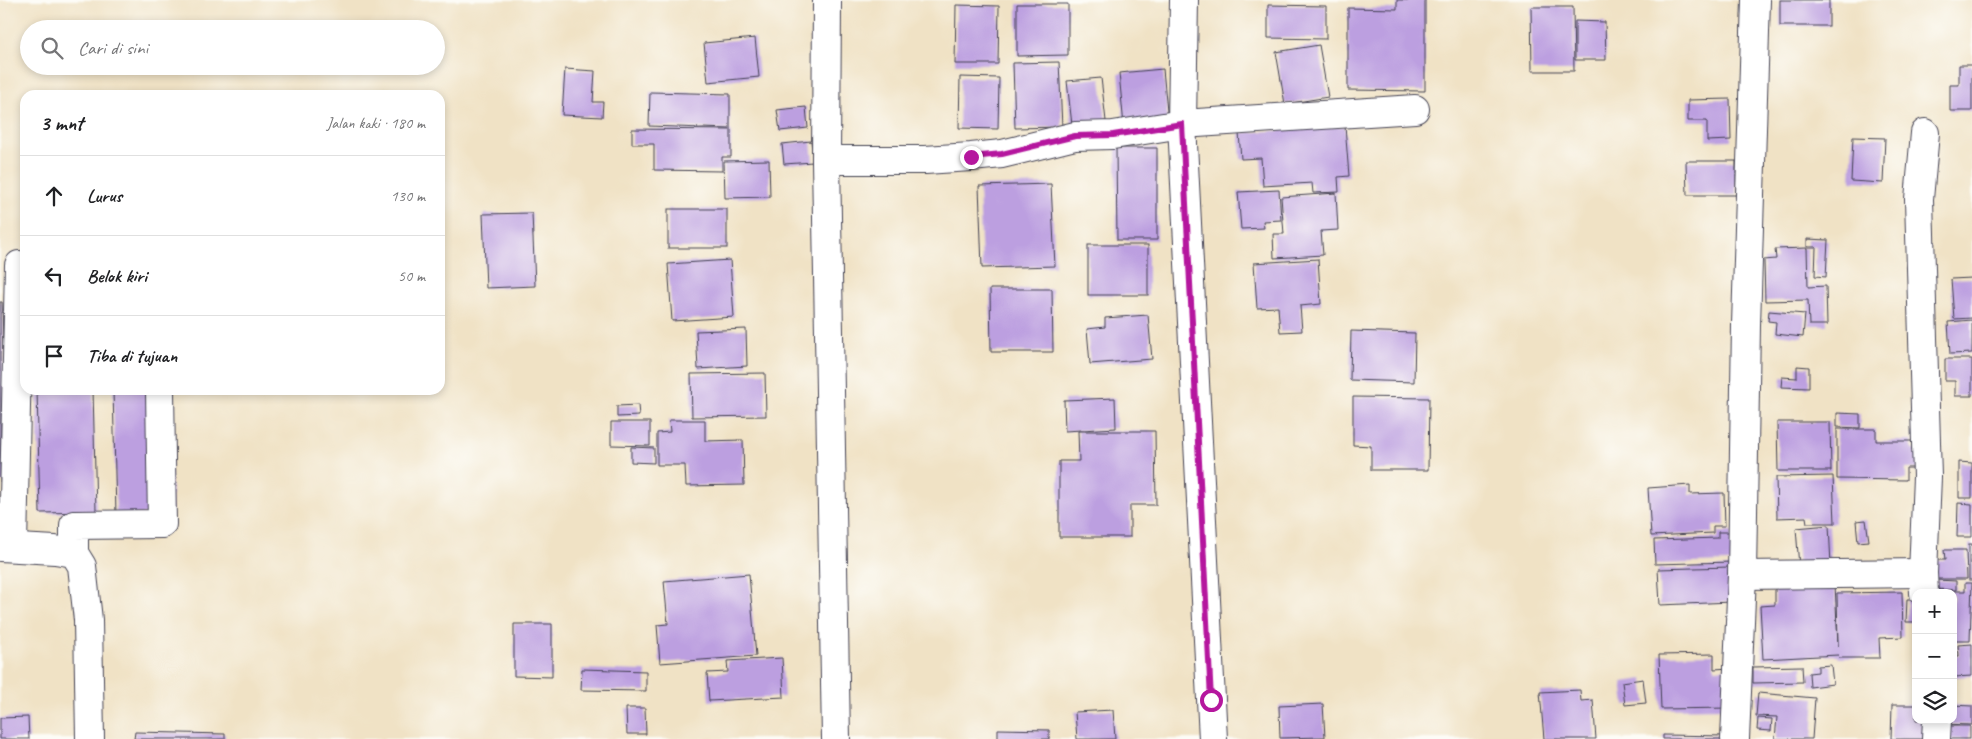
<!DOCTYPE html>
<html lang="id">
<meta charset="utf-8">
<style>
body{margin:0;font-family:Caveat,sans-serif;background:#f2f2f2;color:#202124}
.controls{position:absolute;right:15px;bottom:15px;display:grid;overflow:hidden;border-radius:10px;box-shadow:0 2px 8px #0003}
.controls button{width:45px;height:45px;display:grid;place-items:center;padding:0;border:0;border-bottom:1px solid #e0e0e0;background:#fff;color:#202124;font:25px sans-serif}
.stop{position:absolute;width:15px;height:15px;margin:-11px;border:4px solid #b5179e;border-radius:50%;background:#fff}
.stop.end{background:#b5179e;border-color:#fff;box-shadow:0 1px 5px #0008}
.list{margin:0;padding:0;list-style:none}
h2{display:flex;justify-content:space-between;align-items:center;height:65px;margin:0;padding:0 20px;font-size:21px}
h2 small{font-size:16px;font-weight:400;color:#757577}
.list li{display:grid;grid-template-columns:32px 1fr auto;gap:15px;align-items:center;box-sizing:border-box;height:80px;padding:0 20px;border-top:1px solid #e0e0e0}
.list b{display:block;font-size:19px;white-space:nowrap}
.list em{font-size:16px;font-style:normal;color:#757577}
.icon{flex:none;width:28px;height:28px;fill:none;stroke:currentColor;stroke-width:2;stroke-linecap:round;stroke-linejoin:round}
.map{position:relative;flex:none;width:1972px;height:739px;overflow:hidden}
.search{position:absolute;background:#fff;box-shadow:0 2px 8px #0003;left:20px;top:20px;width:425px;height:55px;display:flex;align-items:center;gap:12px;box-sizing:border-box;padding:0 18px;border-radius:28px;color:#757577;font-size:19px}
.panel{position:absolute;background:#fff;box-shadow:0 2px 8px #0003;left:20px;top:90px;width:425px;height:305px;border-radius:15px}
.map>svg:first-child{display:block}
</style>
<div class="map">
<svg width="1972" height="739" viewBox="0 0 1972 739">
<rect width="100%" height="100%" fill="#fdfcf7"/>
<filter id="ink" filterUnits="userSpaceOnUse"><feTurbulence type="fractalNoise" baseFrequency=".02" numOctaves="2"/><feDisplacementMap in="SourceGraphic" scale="10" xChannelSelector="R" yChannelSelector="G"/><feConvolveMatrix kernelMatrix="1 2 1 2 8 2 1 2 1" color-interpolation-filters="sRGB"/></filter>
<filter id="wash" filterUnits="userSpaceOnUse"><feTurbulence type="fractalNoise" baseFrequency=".0096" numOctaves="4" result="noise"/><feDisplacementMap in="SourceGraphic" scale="20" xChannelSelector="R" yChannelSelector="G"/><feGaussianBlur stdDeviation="1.12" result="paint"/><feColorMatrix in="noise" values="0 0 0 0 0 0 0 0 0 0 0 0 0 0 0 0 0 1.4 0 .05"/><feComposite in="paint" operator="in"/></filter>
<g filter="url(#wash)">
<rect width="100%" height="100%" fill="#f0e2c5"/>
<g id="blocks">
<g fill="#bc9fe0">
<polygon points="1397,0 1425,0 1425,91 1348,90 1348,8 1397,9"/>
<rect x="1780" y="0" width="49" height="26"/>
<polygon points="1017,4 1068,4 1068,55 1017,56"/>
<polygon points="956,5 999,6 998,64 955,64"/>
<polygon points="1268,5 1326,6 1326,39 1268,38"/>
<polygon points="1531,7 1573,7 1574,71 1532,71"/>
<polygon points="1575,21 1605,22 1606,60 1575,60"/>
<polygon points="755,38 759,77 708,82 704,43"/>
<polygon points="1319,45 1328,97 1285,104 1276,52"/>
<polygon points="1059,62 1062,127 1015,128 1013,63"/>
<polygon points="1959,65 1972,65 1972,111 1950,111 1950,85 1959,85"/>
<polygon points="565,69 595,71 593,102 603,102 602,117 562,115"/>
<polygon points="1163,69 1168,122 1124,126 1119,73"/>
<polygon points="960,77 999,78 998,129 959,128"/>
<polygon points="1101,78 1106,121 1072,125 1067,81"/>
<polygon points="650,92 730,94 730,129 649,126"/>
<polygon points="1730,99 1731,140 1707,141 1707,121 1688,121 1688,100"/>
<polygon points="806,107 808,128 780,131 777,110"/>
<polygon points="1345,126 1349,176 1338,177 1339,192 1313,193 1312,183 1263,186 1261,158 1241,159 1239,133"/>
<polygon points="632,129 731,130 731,157 722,157 722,171 654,170 654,144 632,144"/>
<polygon points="1853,137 1885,138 1883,183 1851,181"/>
<polygon points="811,141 813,162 784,164 782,144"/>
<polygon points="1116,148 1157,148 1157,240 1117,240"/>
<polygon points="769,160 770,197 725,198 724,161"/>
<polygon points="1686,161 1736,161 1736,195 1687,195"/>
<polygon points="1051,184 1055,266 982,268 979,186"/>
<polygon points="1279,190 1281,220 1263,221 1264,228 1241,229 1238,192"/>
<polygon points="1336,193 1338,230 1321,231 1323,255 1274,258 1273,234 1284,234 1281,197"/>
<rect x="668" y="209" width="59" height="39"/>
<polygon points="532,213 535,286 486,288 483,214"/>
<polygon points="1807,239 1828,240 1826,277 1815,276 1816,247 1807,247"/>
<rect x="1088" y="245" width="60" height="50"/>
<polygon points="1807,248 1808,287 1826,286 1827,325 1809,325 1808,300 1765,301 1764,260 1776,259 1775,249"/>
<polygon points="1318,259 1321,304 1300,306 1302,331 1280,332 1278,307 1257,308 1254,263"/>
<polygon points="730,260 734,317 672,321 668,264"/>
<polygon points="1972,278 1972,318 1954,319 1951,279"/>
<polygon points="990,289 1052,289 1053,352 991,352"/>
<polygon points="0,302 2,302 6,482 0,482"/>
<polygon points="1769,311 1805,314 1803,337 1775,334 1776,322 1768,321"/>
<polygon points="1148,315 1152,359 1090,364 1087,329 1105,327 1105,318"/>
<polygon points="1972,320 1972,353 1950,354 1948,322"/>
<polygon points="746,329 747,366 698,369 696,331"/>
<polygon points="1351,331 1415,333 1414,382 1350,380"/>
<polygon points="1945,359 1972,359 1972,396 1955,396 1955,381 1945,381"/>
<polygon points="1797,366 1809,367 1809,388 1781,387 1782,377 1797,378"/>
<polygon points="765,373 766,416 692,417 691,374"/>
<polygon points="37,390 93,390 96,512 40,513"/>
<polygon points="113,390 169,390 172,514 116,515"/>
<polygon points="1353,397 1429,398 1428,470 1371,470 1371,446 1353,445"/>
<polygon points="1115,398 1116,428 1065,431 1064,400"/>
<polygon points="638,405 639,416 617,417 617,406"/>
<polygon points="1837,413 1860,414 1860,428 1837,427"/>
<polygon points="669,420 705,420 705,441 743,440 744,485 686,486 685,465 657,465 657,433 670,432"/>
<polygon points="611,422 650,422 650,446 611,445"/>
<polygon points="1777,422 1830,422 1831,471 1778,471"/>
<polygon points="1837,429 1876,429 1876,441 1912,441 1912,450 1921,450 1921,468 1906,468 1906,480 1837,479"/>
<polygon points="1078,431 1155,431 1156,505 1130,505 1130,537 1059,537 1059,461 1079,461"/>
<polygon points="631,447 654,448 654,463 631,462"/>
<polygon points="1959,462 1972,463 1972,498 1959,498"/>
<polygon points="1833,476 1835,523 1807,523 1806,517 1777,518 1776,477"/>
<polygon points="1690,485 1690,494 1724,493 1725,526 1713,526 1713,533 1651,536 1648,488"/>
<polygon points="1958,503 1972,504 1972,537 1957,537"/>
<polygon points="1866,520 1869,541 1858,542 1856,521"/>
<polygon points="1829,525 1831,565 1799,567 1796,528"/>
<polygon points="1718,532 1732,532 1733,562 1655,564 1654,540 1718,538"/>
<rect x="1969" y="544" width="3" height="36"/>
<polygon points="1944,550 1966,550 1967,579 1932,579 1932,560 1945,560"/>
<polygon points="1730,567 1732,602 1660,605 1658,569"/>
<polygon points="749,574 756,656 660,663 657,625 668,624 664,581"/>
<polygon points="1936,580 1956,581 1956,590 1936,589"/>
<polygon points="1965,583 1972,583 1970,641 1953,641 1953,593 1934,593 1934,591 1965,591"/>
<polygon points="1835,584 1838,646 1837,593 1902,592 1903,637 1879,638 1880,658 1839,658 1838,655 1763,659 1760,606 1775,605 1775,586"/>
<polygon points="1907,599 1916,599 1916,622 1906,622"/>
<polygon points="514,624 552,624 552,677 514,676"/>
<polygon points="1972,644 1972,676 1953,677 1953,656 1959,656 1958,645"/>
<polygon points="1714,654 1714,669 1730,668 1730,708 1661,709 1659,655"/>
<polygon points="782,658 784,697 709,701 707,673 728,672 727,661"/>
<polygon points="1831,665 1833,684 1810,687 1809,673 1818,672 1818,666"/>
<polygon points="1802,666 1803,682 1753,683 1753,667"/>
<polygon points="582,669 646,671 646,691 581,690"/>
<polygon points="1643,679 1646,703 1625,705 1622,682"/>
<polygon points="1580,690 1581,701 1593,700 1596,739 1544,739 1540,692"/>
<polygon points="1758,693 1815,698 1812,739 1775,739 1777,717 1756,716"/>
<polygon points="1323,704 1325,737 1280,738 1279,706"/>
<polygon points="1892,705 1916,705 1916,720 1933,720 1933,739 1891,739"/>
<polygon points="1953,705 1972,706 1972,725 1940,724 1940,720 1953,720"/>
<polygon points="626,708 645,708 646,734 627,734"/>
<polygon points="1113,710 1115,739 1077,739 1075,712"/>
<polygon points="28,717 29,739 0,739 0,718"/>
<polygon points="1758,718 1772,719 1771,731 1757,730"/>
<rect x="1939" y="726" width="31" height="13"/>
<polygon points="998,729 1049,730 1049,739 998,739"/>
<polygon points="135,732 225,734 225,739 134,739"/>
<polygon points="1663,735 1726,736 1726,739 1663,739"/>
</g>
</g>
</g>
<g filter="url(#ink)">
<use href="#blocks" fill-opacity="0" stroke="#413f50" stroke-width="1"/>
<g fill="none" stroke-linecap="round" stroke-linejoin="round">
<g stroke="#413f50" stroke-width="30">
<g id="minor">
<polyline points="827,0 826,160 836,739"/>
<polyline points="1184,0 1182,124 1213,739"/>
<polyline points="826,160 925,160 971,157 1002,154 1075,136 1113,135 1182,124 1415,109"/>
<polyline points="0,547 55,550 74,553 82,566 88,620 90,739"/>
<polyline points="13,547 19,265"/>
<polyline points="74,553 74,525 162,524 160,390"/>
<polyline points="1742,575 1923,573"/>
<polyline points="1924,593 1923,573 1927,477 1919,199 1925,133"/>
<polyline points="1735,739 1742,575 1746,325 1756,0"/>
<polyline points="1936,739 1937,720"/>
</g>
</g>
<use href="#minor" stroke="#fff" stroke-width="28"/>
</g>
</g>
<g fill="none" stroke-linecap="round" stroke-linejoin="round" filter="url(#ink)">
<polyline stroke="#b5179e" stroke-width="6" points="971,157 1002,154 1075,136 1113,135 1182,124 1211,700"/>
</g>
</svg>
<div class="controls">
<button>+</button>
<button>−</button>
<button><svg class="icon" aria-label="layers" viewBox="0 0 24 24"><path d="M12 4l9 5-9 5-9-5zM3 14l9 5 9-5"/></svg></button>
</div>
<div class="stop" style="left:1211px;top:700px"></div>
<div class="stop end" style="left:971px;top:157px"></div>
<div class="search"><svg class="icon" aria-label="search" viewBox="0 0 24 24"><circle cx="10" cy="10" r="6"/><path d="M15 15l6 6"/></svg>Cari di sini</div>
<section class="panel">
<h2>3 mnt<small>Jalan kaki · 180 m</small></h2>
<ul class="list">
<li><svg class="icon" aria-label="ahead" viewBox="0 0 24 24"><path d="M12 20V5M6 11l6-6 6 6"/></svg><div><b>Lurus</b></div><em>130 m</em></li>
<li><svg class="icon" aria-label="left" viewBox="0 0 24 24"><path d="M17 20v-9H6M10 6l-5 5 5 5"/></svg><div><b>Belok kiri</b></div><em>50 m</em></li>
<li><svg class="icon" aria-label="arrive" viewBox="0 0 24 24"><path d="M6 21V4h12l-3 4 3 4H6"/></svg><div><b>Tiba di tujuan</b></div></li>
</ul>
</section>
</div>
